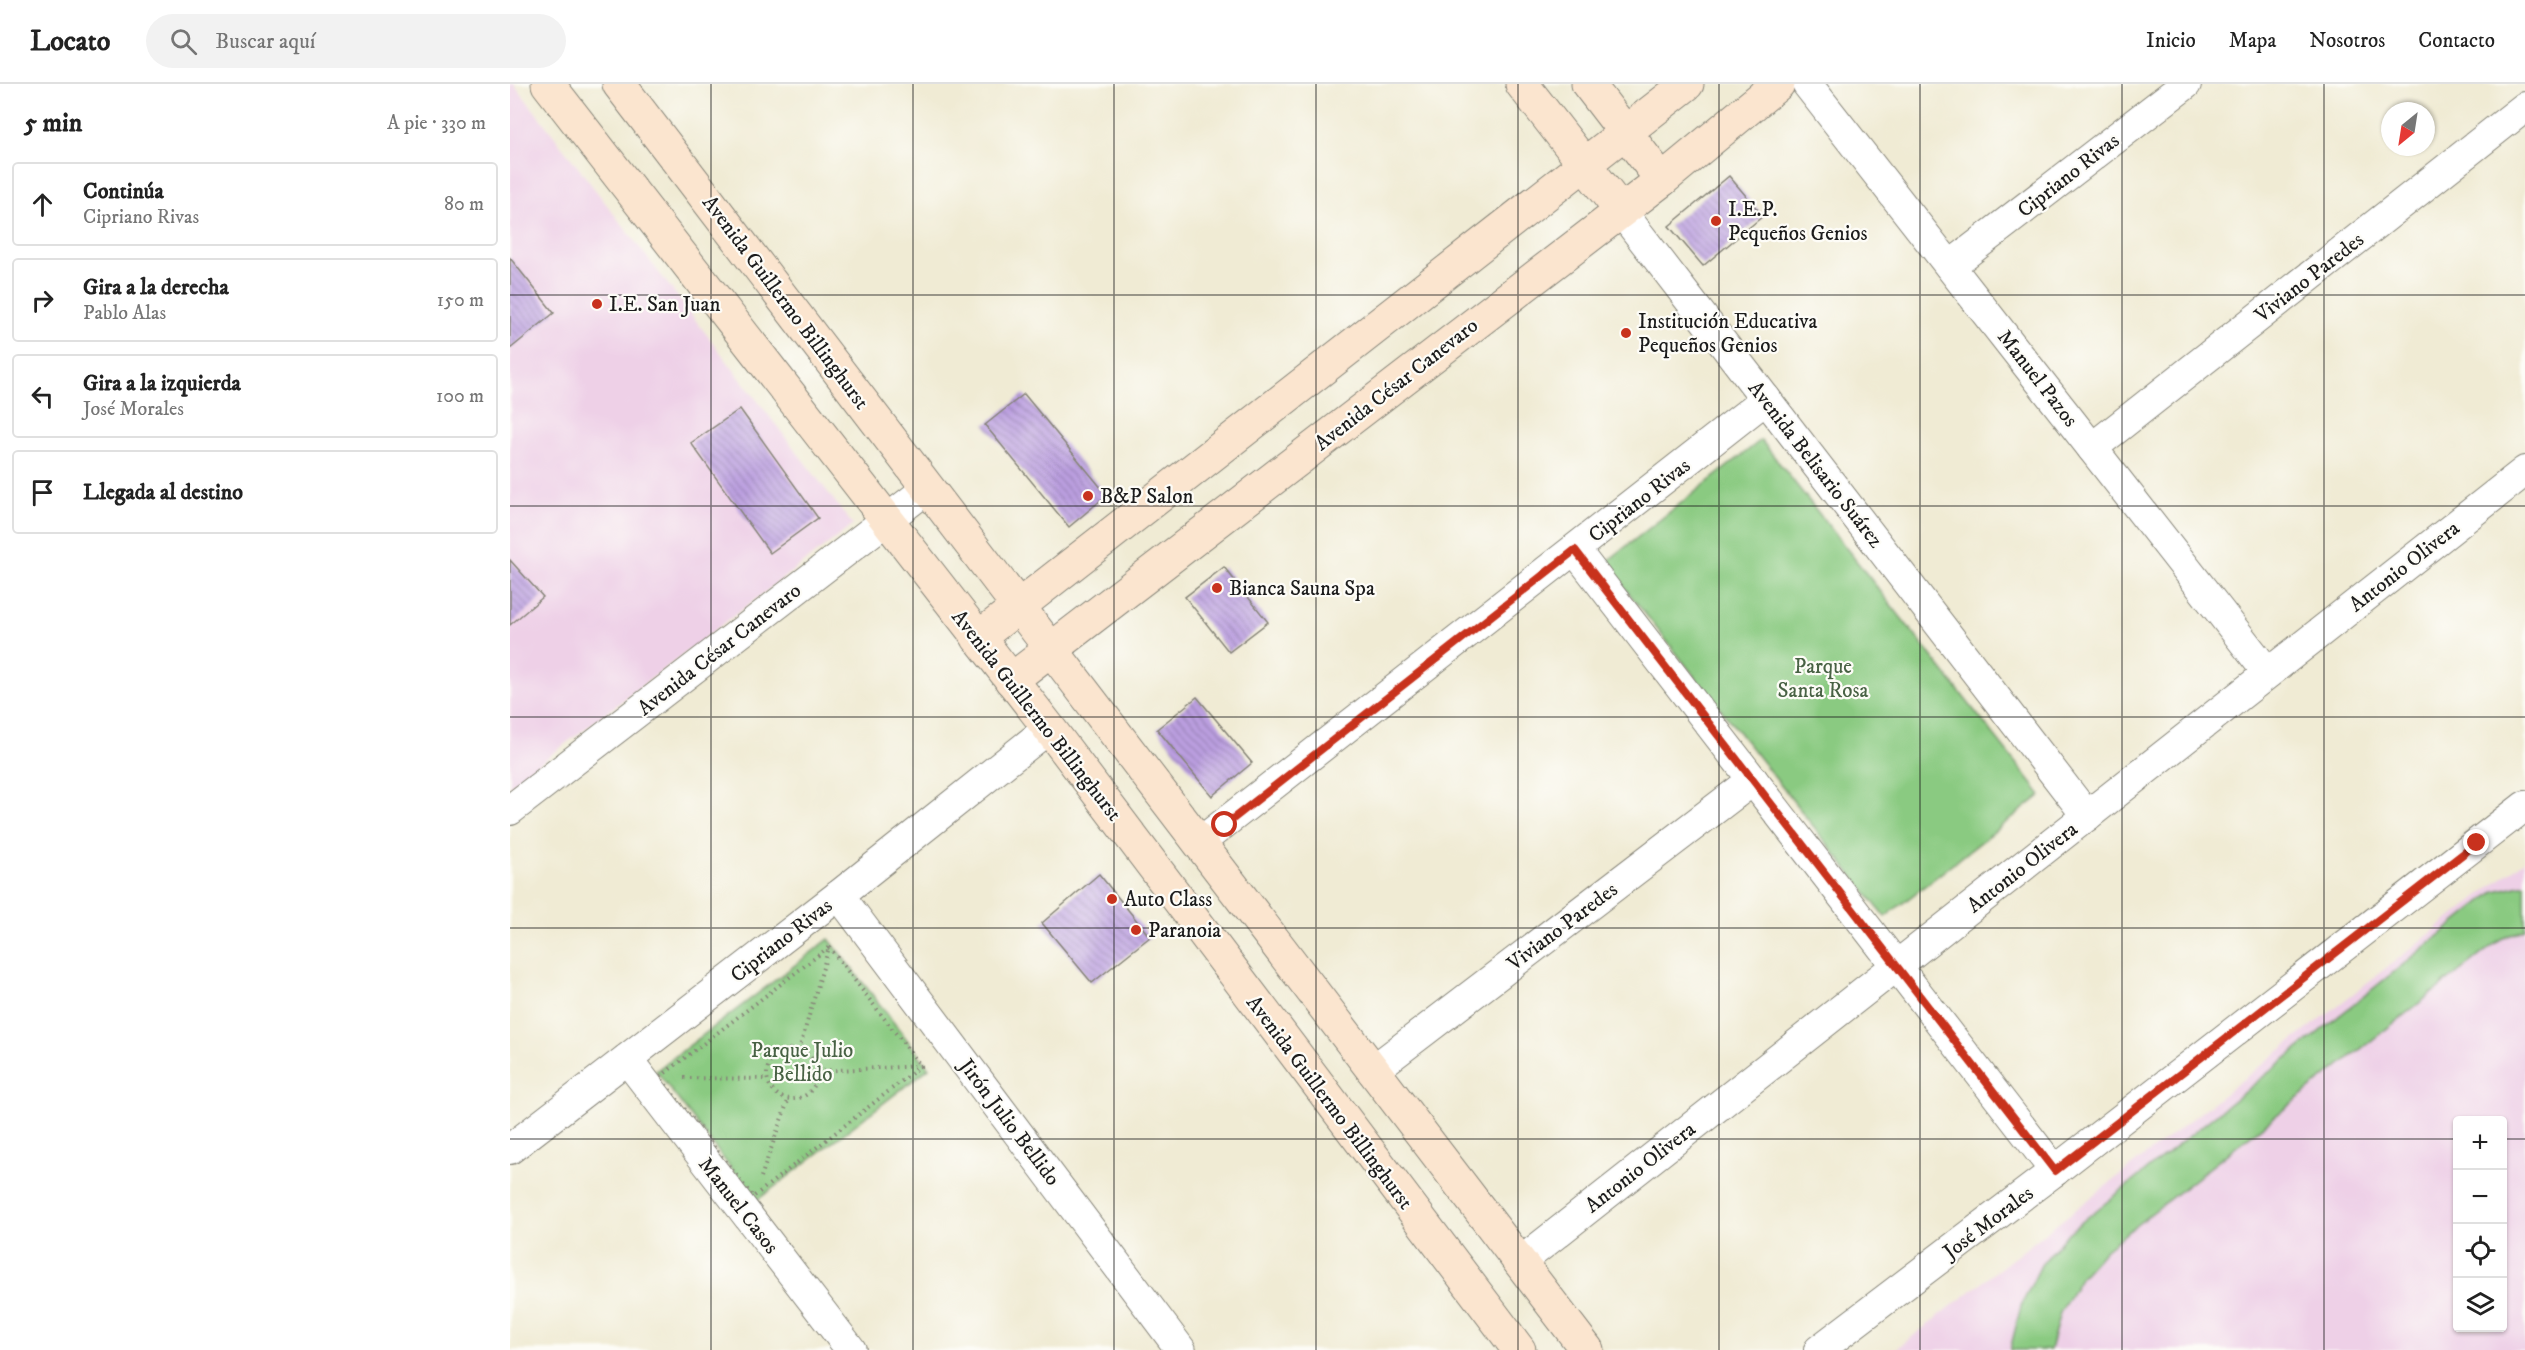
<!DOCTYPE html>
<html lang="es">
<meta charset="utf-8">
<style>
body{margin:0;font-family:"IM FELL DW Pica",serif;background:#f2f2f2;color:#222}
.controls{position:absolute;right:18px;bottom:18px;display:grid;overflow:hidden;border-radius:6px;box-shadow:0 2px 4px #0004}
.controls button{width:54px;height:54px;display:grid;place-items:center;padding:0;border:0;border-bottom:2px solid #e0e0e0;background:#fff;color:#222;font:30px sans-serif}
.compass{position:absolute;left:1871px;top:18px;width:54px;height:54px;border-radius:50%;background:#fff;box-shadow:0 2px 4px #0004;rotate:210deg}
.stop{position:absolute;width:18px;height:18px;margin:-14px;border:4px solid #c8321e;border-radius:50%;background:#fff}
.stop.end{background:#c8321e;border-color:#fff;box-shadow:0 2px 6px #0008}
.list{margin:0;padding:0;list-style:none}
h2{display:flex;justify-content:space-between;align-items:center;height:78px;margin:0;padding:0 24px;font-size:26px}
h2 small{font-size:20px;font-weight:400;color:#767676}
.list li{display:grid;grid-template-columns:39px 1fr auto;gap:18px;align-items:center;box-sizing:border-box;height:84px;margin:0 12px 12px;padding:0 12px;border:2px solid #e0e0e0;border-radius:6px}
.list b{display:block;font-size:22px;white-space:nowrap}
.list p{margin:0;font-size:20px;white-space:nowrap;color:#767676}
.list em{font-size:20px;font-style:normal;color:#767676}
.icon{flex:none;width:33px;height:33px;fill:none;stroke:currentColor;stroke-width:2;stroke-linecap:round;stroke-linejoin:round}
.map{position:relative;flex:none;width:2015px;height:1266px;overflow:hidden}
header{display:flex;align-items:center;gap:36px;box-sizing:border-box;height:84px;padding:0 30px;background:#fff;border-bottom:2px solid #e0e0e0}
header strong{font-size:28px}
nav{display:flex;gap:33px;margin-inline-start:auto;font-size:21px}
.search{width:420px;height:54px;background:#f2f2f2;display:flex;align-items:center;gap:15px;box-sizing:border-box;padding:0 21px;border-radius:33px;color:#767676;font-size:22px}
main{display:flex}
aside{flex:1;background:#fff}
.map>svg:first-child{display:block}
</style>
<header>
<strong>Locato</strong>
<div class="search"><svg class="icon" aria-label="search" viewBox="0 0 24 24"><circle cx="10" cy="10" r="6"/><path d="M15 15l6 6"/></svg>Buscar aquí</div>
<nav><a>Inicio</a><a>Mapa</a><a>Nosotros</a><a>Contacto</a></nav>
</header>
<main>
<aside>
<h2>5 min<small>A pie · 330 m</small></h2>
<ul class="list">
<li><svg class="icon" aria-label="ahead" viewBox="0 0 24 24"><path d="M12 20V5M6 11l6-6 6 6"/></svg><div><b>Continúa</b><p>Cipriano Rivas</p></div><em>80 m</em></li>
<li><svg class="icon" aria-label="right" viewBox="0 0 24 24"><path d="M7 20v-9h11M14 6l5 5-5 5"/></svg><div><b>Gira a la derecha</b><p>Pablo Alas</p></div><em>150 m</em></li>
<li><svg class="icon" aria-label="left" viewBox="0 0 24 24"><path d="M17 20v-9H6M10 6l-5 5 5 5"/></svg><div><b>Gira a la izquierda</b><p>José Morales</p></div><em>100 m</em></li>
<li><svg class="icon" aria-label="arrive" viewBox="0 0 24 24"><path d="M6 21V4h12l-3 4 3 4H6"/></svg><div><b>Llegada al destino</b></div></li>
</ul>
</aside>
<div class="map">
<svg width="2015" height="1266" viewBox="0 0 2015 1266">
<defs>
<pattern id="building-back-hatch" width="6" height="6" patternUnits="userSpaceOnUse" patternTransform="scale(1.5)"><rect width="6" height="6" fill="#bb9fe0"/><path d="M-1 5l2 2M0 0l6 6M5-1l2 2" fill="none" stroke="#9781b5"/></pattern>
</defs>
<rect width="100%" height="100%" fill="#fdfcf7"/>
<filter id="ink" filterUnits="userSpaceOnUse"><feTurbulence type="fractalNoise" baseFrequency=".0167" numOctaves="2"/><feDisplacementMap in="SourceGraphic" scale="12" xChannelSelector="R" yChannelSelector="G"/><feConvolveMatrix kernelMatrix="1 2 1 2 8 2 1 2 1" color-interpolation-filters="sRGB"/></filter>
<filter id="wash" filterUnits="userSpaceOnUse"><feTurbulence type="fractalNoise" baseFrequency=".008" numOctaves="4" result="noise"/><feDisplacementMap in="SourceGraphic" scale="24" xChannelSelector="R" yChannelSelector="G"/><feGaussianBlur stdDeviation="1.35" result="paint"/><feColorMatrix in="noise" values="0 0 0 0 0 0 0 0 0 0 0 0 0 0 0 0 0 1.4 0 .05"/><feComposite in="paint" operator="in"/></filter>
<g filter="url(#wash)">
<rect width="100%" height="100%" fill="#f0ebd4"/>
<g fill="#eed0e7" fill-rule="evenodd">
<polygon points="0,0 4,0 343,441 0,702"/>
<path d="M2015 776V1266H1385ZM1948 1036H1992V1244H1948Z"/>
</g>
<g fill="#8aca81" stroke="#53734e" stroke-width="1.5">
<polygon points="1251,356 1531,711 1375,833 1095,479"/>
<polygon points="2015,800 2015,845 1991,855 1596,1165 1570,1194 1550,1229 1540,1266 1500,1266 1511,1222 1531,1181 1558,1149 1985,807"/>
<polygon points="319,855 419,984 246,1117 146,987"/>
</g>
<g id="blocks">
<g fill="url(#building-back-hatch)">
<polygon points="1219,92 1253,132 1193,182 1159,142"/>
<polygon points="0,174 44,229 0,265"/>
<polygon points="514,310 597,411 559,443 475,341"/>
<polygon points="230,325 308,434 260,469 181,359"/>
<polygon points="0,476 33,513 0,541"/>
<polygon points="714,483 758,538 719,568 675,513"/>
<polygon points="687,613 742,679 702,712 647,645"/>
<polygon points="589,790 640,853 582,899 532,839"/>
</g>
</g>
</g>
<g filter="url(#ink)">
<use href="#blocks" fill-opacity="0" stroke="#868478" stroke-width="1.5"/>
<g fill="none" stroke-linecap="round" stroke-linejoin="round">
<g stroke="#868478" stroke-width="32">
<g id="street">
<polyline points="1297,0 1758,589"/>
<polyline points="1111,127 1577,732"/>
<polyline points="1440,182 1676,0"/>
<polyline points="1582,364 2015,23"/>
<polyline points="1065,466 1545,1087"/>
<polyline points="0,726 418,404"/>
<polyline points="689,759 1256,315"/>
<polyline points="329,811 671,1266"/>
<polyline points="117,975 341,1266"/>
<polyline points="862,987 1243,696"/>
<polyline points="0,1065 329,811 539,644"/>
<polyline points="1009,1179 2015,387"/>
<polyline points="1309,1266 1542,1089 2015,722"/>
</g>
</g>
<g stroke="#868478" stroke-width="35">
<g id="secondary">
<polyline points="38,0 539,644 1009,1266"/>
<polyline points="109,0 1077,1266"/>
<polyline points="1012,0 1111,127"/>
<polyline points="1078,0 1152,96"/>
<polyline points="468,554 1177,0"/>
<polyline points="501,596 1152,96 1268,0"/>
</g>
</g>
<g stroke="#868478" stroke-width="4" stroke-dasharray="1.5 4.5" stroke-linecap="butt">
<polygon points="319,863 411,982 243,1113 150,993"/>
<circle cx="282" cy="990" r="25"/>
<polyline points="289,966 319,863"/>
<polyline points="307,987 411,982"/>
<polyline points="174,994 258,995"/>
<polyline points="251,1093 279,1014"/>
</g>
<use href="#street" stroke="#fff" stroke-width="30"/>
<use href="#secondary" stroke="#fbe5cf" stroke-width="33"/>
</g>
</g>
<g fill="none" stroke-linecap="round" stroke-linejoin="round" filter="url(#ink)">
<polyline stroke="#c8321e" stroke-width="8" points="715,741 1065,466 1545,1087 1967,759"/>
</g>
<path fill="none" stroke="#1c1c1c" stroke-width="1.5" stroke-opacity="0.55" d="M201 0V1266M403 0V1266M604 0V1266M806 0V1266M1008 0V1266M1209 0V1266M1410 0V1266M1612 0V1266M1814 0V1266M0 211H2015M0 422H2015M0 633H2015M0 844H2015M0 1055H1948M1992 1055H2015"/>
<g fill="#c8321e" stroke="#fdfcf7" stroke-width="2">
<circle cx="1206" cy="137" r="6"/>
<circle cx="87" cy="220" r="6"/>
<circle cx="1116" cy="249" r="6"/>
<circle cx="578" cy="412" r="6"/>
<circle cx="707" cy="504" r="6"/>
<circle cx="602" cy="815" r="6"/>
<circle cx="626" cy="846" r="6"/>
</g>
<g text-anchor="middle" stroke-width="4.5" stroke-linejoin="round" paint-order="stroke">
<g font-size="21" fill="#1c1c1c" stroke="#fdfcf7">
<text transform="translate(1558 91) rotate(-38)" y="7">Cipriano Rivas</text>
<text transform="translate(1799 193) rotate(-38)" y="7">Viviano Paredes</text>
<text transform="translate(276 218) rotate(53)" y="7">Avenida Guillermo Billinghurst</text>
<text transform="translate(1528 294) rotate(52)" y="7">Manuel Pazos</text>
<text transform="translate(886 300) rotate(-38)" y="7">Avenida César Canevaro</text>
<text transform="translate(1306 380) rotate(52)" y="7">Avenida Belisario Suárez</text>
<text transform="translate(1129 416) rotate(-38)" y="7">Cipriano Rivas</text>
<text transform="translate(1894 482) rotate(-38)" y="7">Antonio Olivera</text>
<text transform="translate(209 565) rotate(-38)" y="7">Avenida César Canevaro</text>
<text transform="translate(527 631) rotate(52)" y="7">Avenida Guillermo Billinghurst</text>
<text transform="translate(1512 783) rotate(-38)" y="7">Antonio Olivera</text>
<text transform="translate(1052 842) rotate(-37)" y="7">Viviano Paredes</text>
<text transform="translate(271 856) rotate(-38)" y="7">Cipriano Rivas</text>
<text transform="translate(820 1018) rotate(53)" y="7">Avenida Guillermo Billinghurst</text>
<text transform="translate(500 1038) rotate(53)" y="7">Jirón Julio Bellido</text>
<text transform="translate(1130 1083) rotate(-38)" y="7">Antonio Olivera</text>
<text transform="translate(229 1121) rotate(52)" y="7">Manuel Casos</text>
<text transform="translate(1478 1138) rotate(-37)" y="7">José Morales</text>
</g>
<g font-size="21" fill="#1c1c1c" stroke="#fdfcf7" text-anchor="start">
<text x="1218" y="132">I.E.P.<tspan x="1218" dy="24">Pequeños Genios</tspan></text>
<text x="99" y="227">I.E. San Juan</text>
<text x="1128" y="244">Institución Educativa<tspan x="1128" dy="24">Pequeños Genios</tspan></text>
<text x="590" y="419">B&amp;P Salon</text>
<text x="719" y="511">Bianca Sauna Spa</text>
<text x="614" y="822">Auto Class</text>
<text x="638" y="853">Paranoia</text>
</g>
<g font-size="21" fill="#486244" stroke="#fdfcf7">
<text x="1313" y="589">Parque<tspan x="1313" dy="24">Santa Rosa</tspan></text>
<text x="292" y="973">Parque Julio<tspan x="292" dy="24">Bellido</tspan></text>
</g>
</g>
</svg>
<div class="controls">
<button>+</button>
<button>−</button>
<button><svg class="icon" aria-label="locate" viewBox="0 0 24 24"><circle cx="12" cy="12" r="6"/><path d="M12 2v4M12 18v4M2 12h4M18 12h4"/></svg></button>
<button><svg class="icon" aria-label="layers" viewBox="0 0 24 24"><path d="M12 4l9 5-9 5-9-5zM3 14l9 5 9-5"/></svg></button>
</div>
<svg class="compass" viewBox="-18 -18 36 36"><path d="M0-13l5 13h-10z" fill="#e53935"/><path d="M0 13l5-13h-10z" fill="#767676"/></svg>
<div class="stop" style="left:715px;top:741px"></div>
<div class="stop end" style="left:1967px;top:759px"></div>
</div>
</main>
